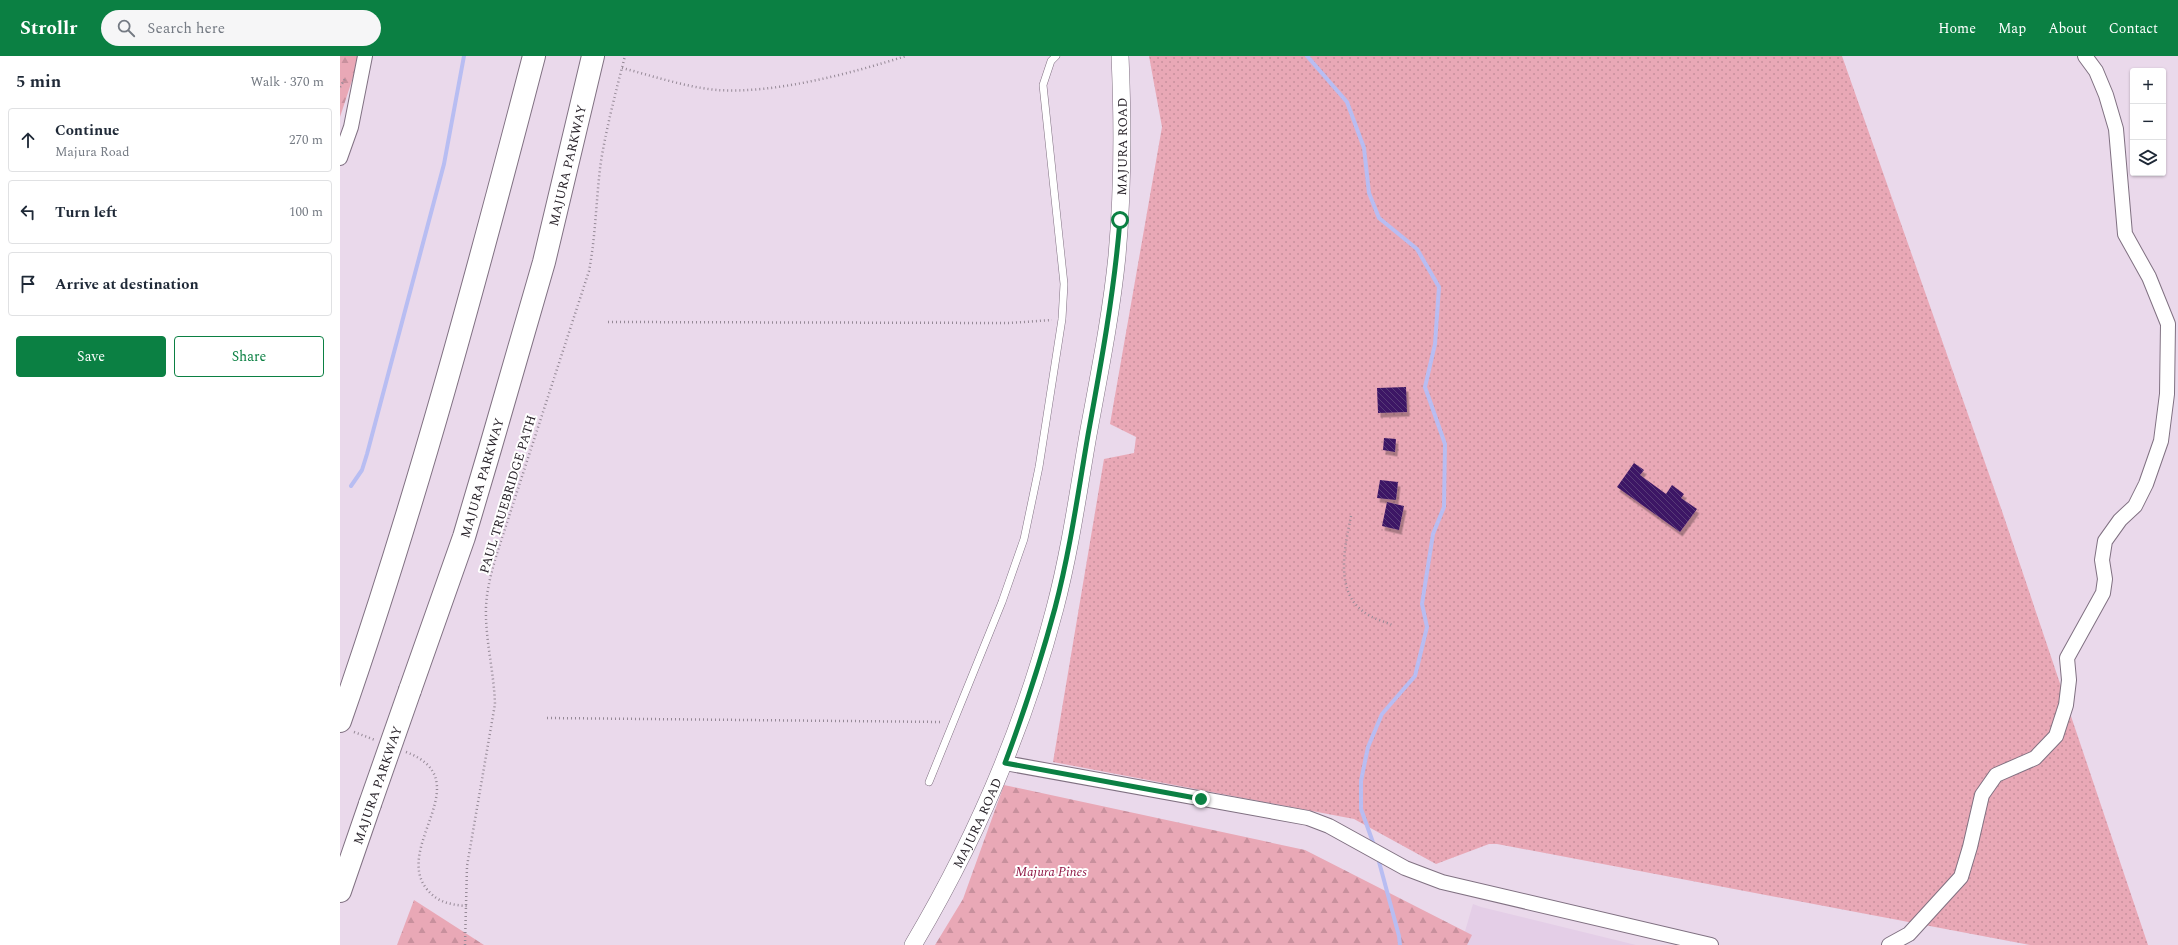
<!DOCTYPE html>
<meta charset="utf-8">
<style>
body{margin:0;font-family:Spectral,serif;background:#f6f6f7;color:#1f2937}
.controls{position:absolute;right:12px;top:12px;display:grid;overflow:hidden;border-radius:4px;box-shadow:0 1px 3px #0004}
.controls button{width:36px;height:36px;display:grid;place-items:center;padding:0;border:0;border-bottom:1px solid #e0e1e3;background:#fff;color:#1f2937;font:20px sans-serif}
.stop{position:absolute;width:12px;height:12px;margin:-9px;border:3px solid #0b8043;border-radius:50%;background:#fff}
.stop.end{background:#0b8043;border-color:#fff;box-shadow:0 1px 4px #0008}
.list{margin:0;padding:0;list-style:none}
h2{display:flex;justify-content:space-between;align-items:center;height:52px;margin:0;padding:0 16px;font-size:17px}
h2 small{font-size:13px;font-weight:400;color:#747a83}
.list li{display:grid;grid-template-columns:26px 1fr auto;gap:12px;align-items:center;box-sizing:border-box;height:64px;margin:0 8px 8px;padding:0 8px;border:1px solid #e0e1e3;border-radius:4px}
.list b{display:block;font-size:15px;white-space:nowrap}
.list p{margin:0;font-size:13px;white-space:nowrap;color:#747a83}
.list em{font-size:13px;font-style:normal;color:#747a83}
.actions{display:flex;gap:8px;padding:12px 16px}
.actions a{flex:1;padding:9px 0;border:1px solid #0b8043;border-radius:4px;text-align:center;font-size:14px;color:#0b8043}
.actions .main{background:#0b8043;color:#fff}
.icon{flex:none;width:22px;height:22px;fill:none;stroke:currentColor;stroke-width:2;stroke-linecap:round;stroke-linejoin:round}
.map{position:relative;flex:none;width:1838px;height:889px;overflow:hidden}
header{display:flex;align-items:center;gap:24px;box-sizing:border-box;height:56px;padding:0 20px;background:#0b8043;color:#fff}
header strong{font-size:19px}
nav{display:flex;gap:22px;margin-inline-start:auto;font-size:14px}
.search{width:280px;height:36px;background:#f6f6f7;display:flex;align-items:center;gap:10px;box-sizing:border-box;padding:0 14px;border-radius:22px;color:#747a83;font-size:15px}
main{display:flex}
aside{flex:1;background:#fff}
.map>svg:first-child{display:block}
</style>
<header>
<strong>Strollr</strong>
<div class="search"><svg class="icon" aria-label="search" viewBox="0 0 24 24"><circle cx="10" cy="10" r="6"/><path d="M15 15l6 6"/></svg>Search here</div>
<nav><a>Home</a><a>Map</a><a>About</a><a>Contact</a></nav>
</header>
<main>
<aside>
<h2>5 min<small>Walk · 370 m</small></h2>
<ul class="list">
<li><svg class="icon" aria-label="ahead" viewBox="0 0 24 24"><path d="M12 20V5M6 11l6-6 6 6"/></svg><div><b>Continue</b><p>Majura Road</p></div><em>270 m</em></li>
<li><svg class="icon" aria-label="left" viewBox="0 0 24 24"><path d="M17 20v-9H6M10 6l-5 5 5 5"/></svg><div><b>Turn left</b></div><em>100 m</em></li>
<li><svg class="icon" aria-label="arrive" viewBox="0 0 24 24"><path d="M6 21V4h12l-3 4 3 4H6"/></svg><div><b>Arrive at destination</b></div></li>
</ul>
<div class="actions"><a class="main">Save</a><a>Share</a></div>
</aside>
<div class="map">
<svg width="1838" height="889" viewBox="0 0 1838 889">
<defs>
<pattern id="grass-dots" width="8" height="8" patternUnits="userSpaceOnUse"><rect width="8" height="8" fill="#e9a8b6"/><path d="M2 2h.1M6 6h.1" fill="none" stroke="#c8909d" stroke-width="1.8" stroke-linecap="round"/></pattern>
<pattern id="forest-firs" width="22" height="20" patternUnits="userSpaceOnUse"><rect width="22" height="20" fill="#e9a8b6"/><path d="M5 1l3.5 6h-7zM16 11l3.5 6h-7z" fill="#c8909d"/></pattern>
<pattern id="building-back-hatch" width="6" height="6" patternUnits="userSpaceOnUse"><rect width="6" height="6" fill="#3e1965"/><path d="M-1 5l2 2M0 0l6 6M5-1l2 2" fill="none" stroke="#583a77"/></pattern>
<filter id="shadow"><feDropShadow dx="2.5" dy="4.5" stdDeviation="0" flood-color="#0004"/></filter>
</defs>
<rect width="100%" height="100%" fill="#ead9eb"/>
<polygon fill="#e4cee7" points="1133,848 1141,851 1296,889 1121,889"/>
<polygon fill="url(#grass-dots)" points="809,0 1502,0 1662,455 1808,889 1690,889 1157,788 1149,788 1096,808 1014,763 713,706 764,403 794,397 796,381 770,368 822,71"/>
<g fill="url(#forest-firs)">
<polygon points="0,0 20,0 0,61"/>
<polygon points="664,729 965,794 1132,879 1127,889 595,889 623,843"/>
<polygon points="74,844 144,889 57,889"/>
</g>
<g fill="none" stroke-linecap="round" stroke-linejoin="round">
<g stroke="#b8bdf2" stroke-width="4">
<polyline points="967,0 1007,46 1024,92 1029,137 1039,162 1077,193 1099,231 1095,288 1085,331 1105,388 1104,451 1093,478 1082,548 1087,571 1075,620 1042,658 1028,691 1021,725 1021,753 1035,792"/>
<polyline points="11,430 22,414 27,398 104,108 124,0"/>
<polyline points="1038,802 1059,880 1060,889"/>
</g>
</g>
<g fill="url(#building-back-hatch)" filter="url(#shadow)">
<polygon points="1066,331 1067,356 1038,357 1037,332"/>
<polygon points="1044,382 1056,383 1055,396 1043,394"/>
<polygon points="1294,407 1304,414 1300,419 1326,438 1332,429 1344,438 1341,442 1357,453 1340,476 1277,431"/>
<polygon points="1040,424 1058,426 1056,444 1037,442"/>
<polygon points="1047,446 1064,450 1059,474 1042,470"/>
</g>
<g fill="none" stroke-linecap="round" stroke-linejoin="round">
<g stroke="#807182" stroke-width="8">
<polyline id="service" points="589,726 662,546 684,483 699,411 722,263 724,228 703,29 711,5 716,0"/>
</g>
<g stroke="#807182" stroke-width="16">
<g id="minor">
<polyline points="0,102 11,71 25,0"/>
<polyline points="665,707 968,762 989,770 1065,812 1102,826 1371,889"/>
<polyline points="1549,889 1569,878 1621,821 1630,791 1642,739 1656,719 1695,702 1716,680 1726,649 1729,624 1727,602 1763,537 1765,523 1762,504 1765,485 1780,464 1795,450 1806,428 1821,385 1827,338 1828,268 1809,221 1785,178 1776,73 1766,39 1756,15 1745,0"/>
</g>
</g>
<g stroke="#807182" stroke-width="18">
<g id="tertiary">
<path id="s1" d="M573 889C636 783 684 671 715 552 730 495 738 437 748 379 759 319 771 260 777 200 783 133 783 67 780 0"/>
</g>
</g>
<g stroke="#807182" stroke-width="24">
<g id="motorway">
<path id="s2" d="M70 634 124 481 150 393 204 206 253 0"/>
<path d="M0 665C76 447 136 223 194 0"/>
<polyline points="0,835 30,748"/>
</g>
</g>
<g stroke="#958996" stroke-width="2.5" stroke-dasharray="1 3" stroke-linecap="butt">
<path d="M282 12C313 20 345 31 377 34 435 38 512 17 566 0"/>
<polyline points="0,31 6,21"/>
<polyline points="268,266 670,267 712,264"/>
<path d="M1011 460C1005 490 994 535 1024 556 1031 562 1043 565 1052 569"/>
<polyline points="207,662 603,666"/>
<polyline points="14,676 35,684"/>
<path d="M66 696C140 724 54 789 86 832 96 846 111 849 127 850"/>
<path d="M125 889 127 810 155 648C154 616 145 583 146 551 147 530 153 510 159 491L249 215C256 178 256 142 261 105 267 69 276 35 285 0"/>
</g>
<use href="#service" stroke="#fff" stroke-width="7"/>
<use href="#minor" stroke="#fff" stroke-width="14"/>
<use href="#tertiary" stroke="#fff" stroke-width="17"/>
<use href="#motorway" stroke="#fff" stroke-width="22"/>
<g stroke="#807182" stroke-width="24" stroke-linecap="butt">
<polyline id="motorway-bridge" points="30,748 70,634"/>
</g>
<use href="#motorway-bridge" stroke="#fff" stroke-width="22"/>
</g>
<g fill="none" stroke-linecap="round" stroke-linejoin="round">
<path stroke="#0b8043" stroke-width="5" d="M780 164C774 237 761 308 748 379 738 437 730 495 715 552 701 604 684 656 665 707L861 743"/>
</g>
<g text-anchor="middle" stroke-width="4" stroke-linejoin="round" paint-order="stroke">
<g font-size="13" fill="#29232a" stroke="#fff">
<text dy="5" stroke="none"><textPath href="#s1" startOffset="834">MAJURA ROAD</textPath></text>
<text dy="5" stroke="none"><textPath href="#s2" startOffset="548">MAJURA PARKWAY</textPath></text>
<text dy="5" stroke="none"><textPath href="#s2" startOffset="224">MAJURA PARKWAY</textPath></text>
<text transform="translate(167 438) rotate(-73)" y="5">PAUL TRUEBRIDGE PATH</text>
<text transform="translate(37 729) rotate(-71)" y="5">MAJURA PARKWAY</text>
<text dy="5" stroke="none"><textPath href="#s1" startOffset="138">MAJURA ROAD</textPath></text>
</g>
<g font-size="13" font-style="italic" fill="#8f1644" stroke="#fff">
<text x="711" y="820">Majura Pines</text>
</g>
</g>
</svg>
<div class="controls">
<button>+</button>
<button>−</button>
<button><svg class="icon" aria-label="layers" viewBox="0 0 24 24"><path d="M12 4l9 5-9 5-9-5zM3 14l9 5 9-5"/></svg></button>
</div>
<div class="stop" style="left:780px;top:164px"></div>
<div class="stop end" style="left:861px;top:743px"></div>
</div>
</main>
